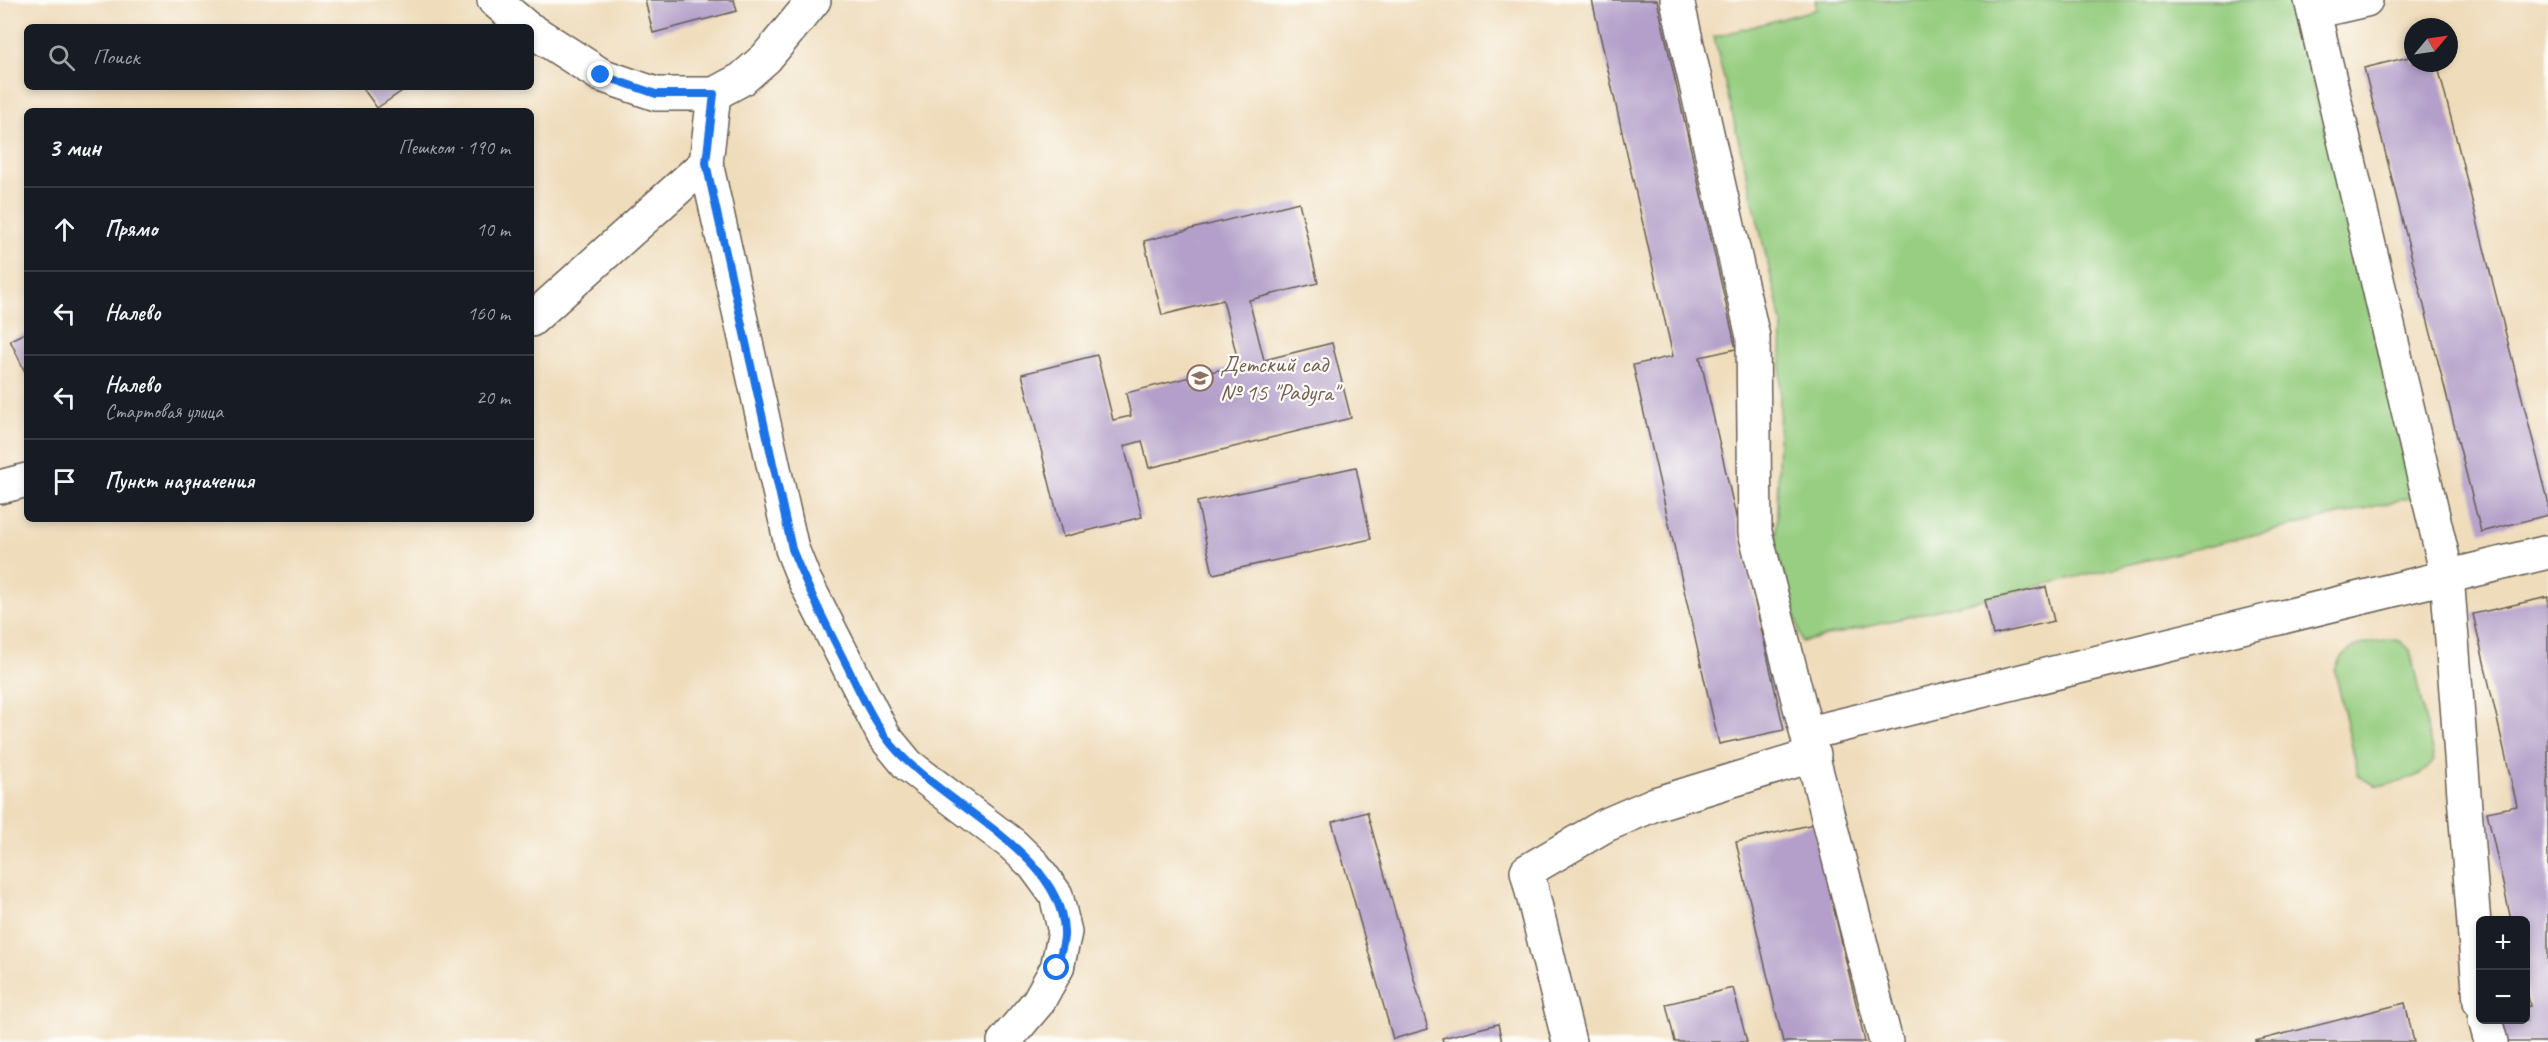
<!DOCTYPE html>
<html lang="ru">
<meta charset="utf-8">
<style>
body{margin:0;font-family:Caveat,sans-serif;background:#20242c;color:#f1f3f6}
.controls{position:absolute;right:18px;bottom:18px;display:grid;overflow:hidden;border-radius:9px;box-shadow:0 3px 9px #0003}
.controls button{width:54px;height:54px;display:grid;place-items:center;padding:0;border:0;border-bottom:2px solid #363941;background:#171b24;color:#f1f3f6;font:30px sans-serif}
.compass{position:absolute;left:2404px;top:18px;width:54px;height:54px;border-radius:50%;background:#171b24;box-shadow:0 3px 9px #0003;rotate:61deg}
.stop{position:absolute;width:18px;height:18px;margin:-14px;border:4px solid #1a73e8;border-radius:50%;background:#fff}
.stop.end{background:#1a73e8;border-color:#fff;box-shadow:0 2px 6px #0008}
.list{margin:0;padding:0;list-style:none}
h2{display:flex;justify-content:space-between;align-items:center;height:78px;margin:0;padding:0 24px;font-size:26px}
h2 small{font-size:20px;font-weight:400;color:#9ea1a6}
.list li{display:grid;grid-template-columns:39px 1fr auto;gap:18px;align-items:center;box-sizing:border-box;height:84px;padding:0 24px;border-top:2px solid #363941}
.list b{display:block;font-size:22px;white-space:nowrap}
.list p{margin:0;font-size:20px;white-space:nowrap;color:#9ea1a6}
.list em{font-size:20px;font-style:normal;color:#9ea1a6}
.icon{flex:none;width:33px;height:33px;fill:none;stroke:currentColor;stroke-width:2;stroke-linecap:round;stroke-linejoin:round}
.map{position:relative;flex:none;width:2548px;height:1042px;overflow:hidden}
.search{position:absolute;background:#171b24;box-shadow:0 3px 9px #0003;left:24px;top:24px;width:510px;height:66px;display:flex;align-items:center;gap:15px;box-sizing:border-box;padding:0 21px;border-radius:9px;color:#9ea1a6;font-size:22px}
.panel{position:absolute;background:#171b24;box-shadow:0 3px 9px #0003;left:24px;top:108px;width:510px;height:414px;border-radius:9px}
.map>svg:first-child{display:block}
</style>
<div class="map">
<svg width="2548" height="1042" viewBox="0 0 2548 1042">
<rect width="100%" height="100%" fill="#fdfcf7"/>
<filter id="ink" filterUnits="userSpaceOnUse"><feTurbulence type="fractalNoise" baseFrequency=".0167" numOctaves="2"/><feDisplacementMap in="SourceGraphic" scale="12" xChannelSelector="R" yChannelSelector="G"/><feConvolveMatrix kernelMatrix="1 2 1 2 8 2 1 2 1" color-interpolation-filters="sRGB"/></filter>
<filter id="wash" filterUnits="userSpaceOnUse"><feTurbulence type="fractalNoise" baseFrequency=".008" numOctaves="4" result="noise"/><feDisplacementMap in="SourceGraphic" scale="24" xChannelSelector="R" yChannelSelector="G"/><feGaussianBlur stdDeviation="1.35" result="paint"/><feColorMatrix in="noise" values="0 0 0 0 0 0 0 0 0 0 0 0 0 0 0 0 0 1.4 0 .05"/><feComposite in="paint" operator="in"/></filter>
<g filter="url(#wash)">
<rect width="100%" height="100%" fill="#efdcbb"/>
<g fill="#97ce81" stroke="#5a754e" stroke-width="1.5">
<polygon points="1815,0 2293,0 2414,497 1802,642 1776,546 1782,323 1714,37 1817,9"/>
<path d="M2389 639 2400 641 2410 650 2434 760C2424 779 2396 784 2377 786L2359 777 2335 671C2343 642 2363 645 2389 639Z"/>
</g>
<g id="blocks">
<g fill="#b39fc9">
<polygon points="645,0 734,0 737,11 653,33"/>
<polygon points="1592,0 1657,0 1736,349 1700,357 1784,730 1719,744 1633,365 1673,356"/>
<polygon points="2413,56 2413,63 2437,63 2548,500 2548,515 2481,532 2364,68"/>
<polygon points="362,87 408,87 377,108"/>
<polygon points="1299,202 1318,283 1249,300 1264,360 1332,343 1351,418 1149,468 1142,441 1124,446 1142,517 1063,537 1022,374 1097,355 1113,420 1131,416 1126,393 1239,365 1223,300 1162,315 1144,241"/>
<polygon points="27,332 27,376 10,340"/>
<polygon points="1356,467 1371,539 1213,574 1197,502"/>
<polygon points="2046,587 2054,621 1993,635 1985,600"/>
<polygon points="2548,597 2548,1042 2500,1042 2494,1020 2526,1020 2526,1007 2530,1006 2526,987 2526,920 2511,920 2487,812 2517,806 2473,614"/>
<polygon points="1367,812 1428,1029 1393,1039 1332,822"/>
<polygon points="1814,824 1865,1042 1783,1042 1736,842"/>
<polygon points="1733,988 1747,1042 1675,1042 1666,1004"/>
<polygon points="2405,1003 2414,1042 2255,1042 2255,1041"/>
<polygon points="1498,1024 1502,1042 1443,1042 1442,1038"/>
</g>
</g>
</g>
<g filter="url(#ink)">
<use href="#blocks" fill-opacity="0" stroke="#665f54" stroke-width="1.5"/>
<g fill="none" stroke-linecap="round" stroke-linejoin="round">
<g stroke="#665f54" stroke-width="36">
<g id="minor">
<polyline points="494,0 526,27"/>
<polyline points="1677,0 1753,337 1755,532 1886,1042"/>
<polyline points="2311,0 2447,575 2480,1002"/>
<polyline points="2314,12 2366,0"/>
<polyline points="531,30 601,75 656,94 714,94 742,79 766,58 814,0"/>
<polyline points="706,163 792,549 804,579 884,736 908,765 1012,844 1034,865 1056,895 1065,932 1057,968 1038,1002 1004,1042"/>
<polyline points="531,320 706,163 714,94"/>
<polyline points="0,487 27,480"/>
<polyline points="1809,733 2548,552"/>
<polyline points="2485,1020 2491,1042"/>
<polyline points="1569,1042 1527,871 1606,825 1655,804 1814,755"/>
</g>
</g>
<use href="#minor" stroke="#fff" stroke-width="33"/>
</g>
</g>
<g fill="none" stroke-linecap="round" stroke-linejoin="round" filter="url(#ink)">
<path stroke="#1a73e8" stroke-width="8" d="M601 75 656 94H714L706 163 792 549C807 588 827 626 846 664 858 688 869 714 885 736 929 800 1062 848 1064 932 1065 943 1059 957 1057 968"/>
</g>
<defs>
<g id="school-ring" transform="scale(1.35)"><circle r="9.5" fill="#fdfcf7" stroke="#8d6e63" stroke-width="1.5"/><path d="M0-5L7-2L0 1L-7-2ZM-4 1L0 2.5L4 1V4Q0 6-4 4Z" fill="#8d6e63"/></g>
</defs>
<g fill-rule="evenodd">
<use href="#school-ring" x="1200" y="378"/>
</g>
<g text-anchor="middle" stroke-width="4.5" stroke-linejoin="round" paint-order="stroke">
<g font-size="24" fill="#785e54" stroke="#fdfcf7" text-anchor="start">
<text x="1220" y="372">Детский сад<tspan x="1220" dy="28">№ 15 "Радуга"</tspan></text>
</g>
</g>
</svg>
<div class="controls">
<button>+</button>
<button>−</button>
</div>
<svg class="compass" viewBox="-18 -18 36 36"><path d="M0-13l5 13h-10z" fill="#e53935"/><path d="M0 13l5-13h-10z" fill="#9ea1a6"/></svg>
<div class="stop" style="left:1057px;top:968px"></div>
<div class="stop end" style="left:601px;top:75px"></div>
<div class="search"><svg class="icon" aria-label="search" viewBox="0 0 24 24"><circle cx="10" cy="10" r="6"/><path d="M15 15l6 6"/></svg>Поиск</div>
<section class="panel">
<h2>3 мин<small>Пешком · 190 m</small></h2>
<ul class="list">
<li><svg class="icon" aria-label="ahead" viewBox="0 0 24 24"><path d="M12 20V5M6 11l6-6 6 6"/></svg><div><b>Прямо</b></div><em>10 m</em></li>
<li><svg class="icon" aria-label="left" viewBox="0 0 24 24"><path d="M17 20v-9H6M10 6l-5 5 5 5"/></svg><div><b>Налево</b></div><em>160 m</em></li>
<li><svg class="icon" aria-label="left" viewBox="0 0 24 24"><path d="M17 20v-9H6M10 6l-5 5 5 5"/></svg><div><b>Налево</b><p>Стартовая улица</p></div><em>20 m</em></li>
<li><svg class="icon" aria-label="arrive" viewBox="0 0 24 24"><path d="M6 21V4h12l-3 4 3 4H6"/></svg><div><b>Пункт назначения</b></div></li>
</ul>
</section>
</div>
